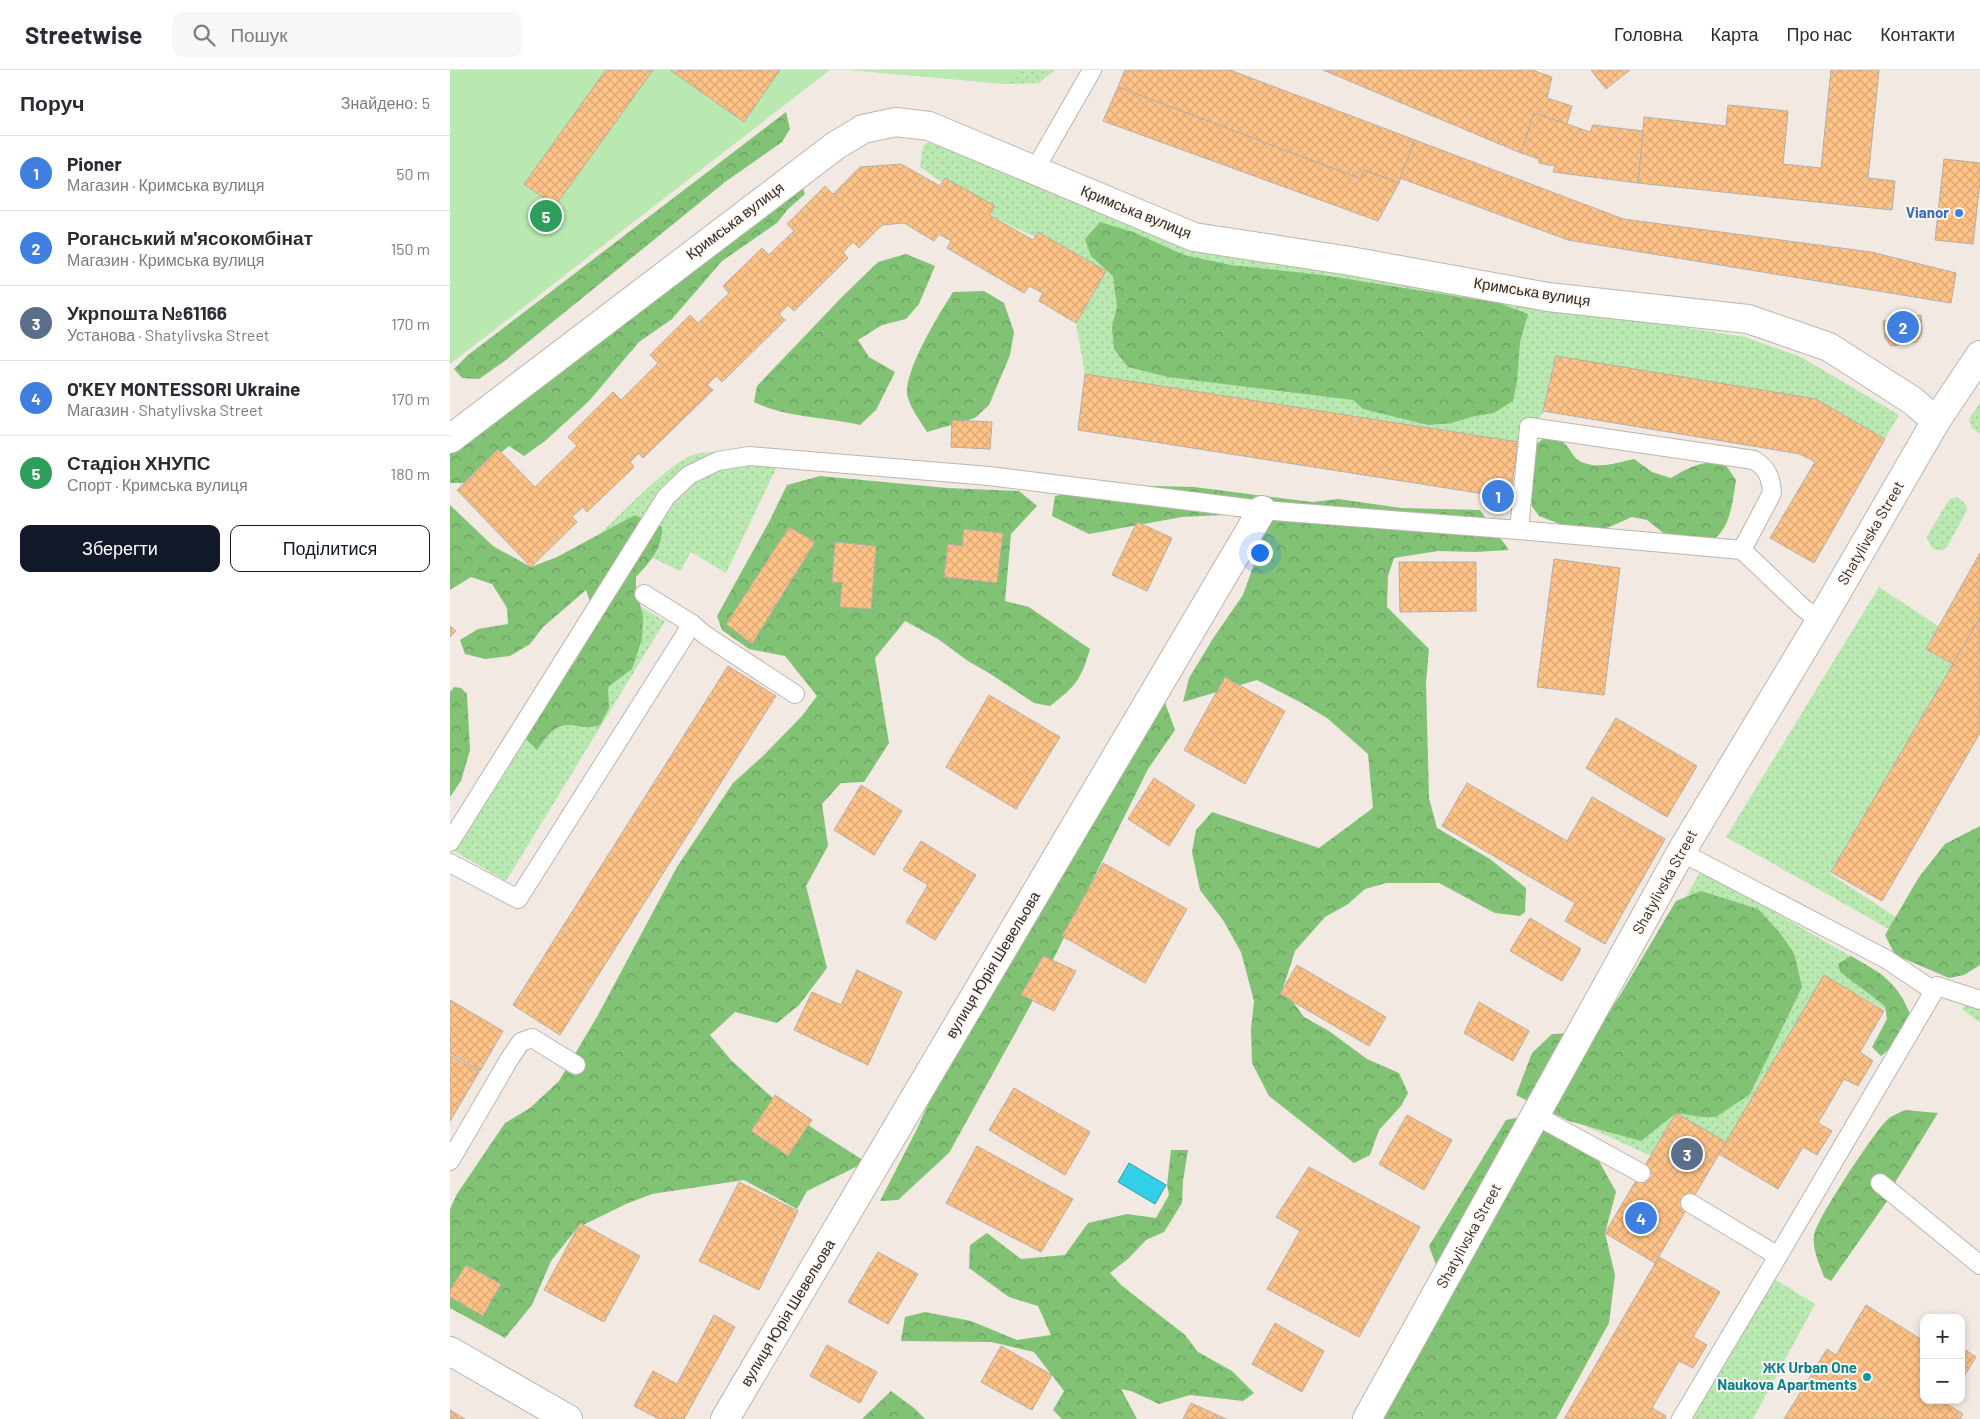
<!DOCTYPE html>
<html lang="uk">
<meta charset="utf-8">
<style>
body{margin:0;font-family:Barlow,sans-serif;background:#f7f7f7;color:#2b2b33}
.controls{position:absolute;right:15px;bottom:15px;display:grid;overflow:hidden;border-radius:10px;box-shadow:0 2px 8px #0003}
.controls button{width:45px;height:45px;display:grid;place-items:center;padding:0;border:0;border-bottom:1px solid #e1e1e2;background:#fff;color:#2b2b33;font:25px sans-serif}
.you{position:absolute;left:809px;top:482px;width:18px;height:18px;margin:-12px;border:4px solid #fff;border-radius:50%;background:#1a73e8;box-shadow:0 0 0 8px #1a73e833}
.badge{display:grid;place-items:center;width:32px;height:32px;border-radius:50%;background:#111827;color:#fff;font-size:16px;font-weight:700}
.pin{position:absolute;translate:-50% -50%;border:2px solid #fff;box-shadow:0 1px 5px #0006}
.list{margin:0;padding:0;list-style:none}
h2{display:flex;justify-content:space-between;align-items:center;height:65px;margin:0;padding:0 20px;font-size:21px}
h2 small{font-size:16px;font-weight:400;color:#7c7c81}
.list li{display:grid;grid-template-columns:32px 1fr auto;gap:15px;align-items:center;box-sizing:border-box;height:75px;padding:0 20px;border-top:1px solid #e1e1e2}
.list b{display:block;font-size:19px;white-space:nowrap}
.list p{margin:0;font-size:16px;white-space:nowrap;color:#7c7c81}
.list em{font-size:16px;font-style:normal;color:#7c7c81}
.actions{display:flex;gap:10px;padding:15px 20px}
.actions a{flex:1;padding:11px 0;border:1px solid #111827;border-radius:10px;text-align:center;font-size:18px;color:#111827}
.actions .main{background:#111827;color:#fff}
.icon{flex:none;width:28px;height:28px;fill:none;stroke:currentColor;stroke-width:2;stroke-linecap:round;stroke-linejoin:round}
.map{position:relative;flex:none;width:1530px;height:1349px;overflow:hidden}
header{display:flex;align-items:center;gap:30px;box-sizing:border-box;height:70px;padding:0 25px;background:#fff;border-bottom:1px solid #e1e1e2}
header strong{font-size:24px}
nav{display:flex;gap:28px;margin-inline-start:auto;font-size:18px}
.search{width:350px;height:45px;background:#f7f7f7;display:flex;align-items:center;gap:12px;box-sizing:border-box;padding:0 18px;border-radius:10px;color:#7c7c81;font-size:19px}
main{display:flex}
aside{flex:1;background:#fff}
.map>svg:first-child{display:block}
</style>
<header>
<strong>Streetwise</strong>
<div class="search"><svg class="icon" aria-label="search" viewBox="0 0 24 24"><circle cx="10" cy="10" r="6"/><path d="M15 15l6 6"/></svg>Пошук</div>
<nav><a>Головна</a><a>Карта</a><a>Про нас</a><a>Контакти</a></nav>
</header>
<main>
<aside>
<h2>Поруч<small>Знайдено: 5</small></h2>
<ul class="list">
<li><span class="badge" style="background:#3f7fe0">1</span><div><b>Pioner</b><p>Магазин · Кримська вулиця</p></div><em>50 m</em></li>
<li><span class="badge" style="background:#3f7fe0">2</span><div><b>Роганський м'ясокомбінат</b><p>Магазин · Кримська вулиця</p></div><em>150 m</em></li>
<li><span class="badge" style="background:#5c6f8a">3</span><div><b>Укрпошта №61166</b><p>Установа · Shatylivska Street</p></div><em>170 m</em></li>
<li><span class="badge" style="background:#3f7fe0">4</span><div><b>O'KEY MONTESSORI Ukraine</b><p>Магазин · Shatylivska Street</p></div><em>170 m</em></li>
<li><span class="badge" style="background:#2e9e5b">5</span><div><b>Стадіон ХНУПС</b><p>Спорт · Кримська вулиця</p></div><em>180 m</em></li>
</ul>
<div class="actions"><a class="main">Зберегти</a><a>Поділитися</a></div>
</aside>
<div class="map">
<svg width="1530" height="1349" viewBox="0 0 1530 1349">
<defs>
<pattern id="grass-dots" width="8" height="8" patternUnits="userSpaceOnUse" patternTransform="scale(1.25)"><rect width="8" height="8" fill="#b9e8b0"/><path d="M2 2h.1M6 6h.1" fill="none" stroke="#9fc797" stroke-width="1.8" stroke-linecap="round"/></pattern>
<pattern id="forest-crowns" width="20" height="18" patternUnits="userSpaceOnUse" patternTransform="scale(1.25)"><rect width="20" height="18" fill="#81c275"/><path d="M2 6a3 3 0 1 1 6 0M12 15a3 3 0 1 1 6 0" fill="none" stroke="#6a9e60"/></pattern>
<pattern id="building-cross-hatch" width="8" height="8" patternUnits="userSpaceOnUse" patternTransform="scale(1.25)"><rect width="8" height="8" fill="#ffc388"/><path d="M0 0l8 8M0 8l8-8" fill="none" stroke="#dba875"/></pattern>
</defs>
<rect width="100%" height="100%" fill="#f1e9e2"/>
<g fill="url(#grass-dots)">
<polygon points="401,0 605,0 589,13 556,14"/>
<polygon points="488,65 745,180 1295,267 1351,287 1449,345 1435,369 1366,329 1108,289 1093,343 1068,372 635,304 626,253 656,201 539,145 470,97 473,76"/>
<polygon points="1530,333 1530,364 1522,358 1519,349"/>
<path d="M277 381 331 388 276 503 241 482 230 501 151 463C171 444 222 390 246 384 256 382 267 382 277 381Z"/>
<path d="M1505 427C1512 429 1516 433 1517 440L1497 477 1493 480C1484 482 1478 475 1477 466L1499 430Z"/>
<polygon points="1429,517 1488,556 1476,579 1503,594 1381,802 1379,803 1453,852 1444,862 1276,767"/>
<polygon points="165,522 215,551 56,811 4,781"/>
<polygon points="1251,800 1435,906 1436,940 1374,906 1276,1072 1201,1086 1114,1046"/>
<polygon points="1519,930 1530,935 1530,953 1512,939"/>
<polygon points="1321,1207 1365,1234 1303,1349 1239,1349"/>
</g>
<g fill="url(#forest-crowns)">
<polygon points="336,42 340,59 332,72 275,112 56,290 29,309 12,308 4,299 18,285"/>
<polygon points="350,111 355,124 338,139 327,153 272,191 222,249 189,272 139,331 95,371 74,386 59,376 13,413 0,413 0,383 73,324"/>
<polygon points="650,152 683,162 734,185 781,195 872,205 1049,233 1078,244 1070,272 1067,311 1063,331 1044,343 1025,346 1002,353 978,355 913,339 903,330 718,307 678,297 664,279 662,257 667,237 663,206 641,186 635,169"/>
<path d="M456 184 485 196 469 234 456 249 432 255 408 270 419 287 445 302 426 340 410 355C376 347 336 348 304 332L307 316 392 227 428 192Z"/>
<path d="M534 221 554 233 564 262 560 285 539 335 525 348 477 362C471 352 461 339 458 328 451 304 490 243 503 222Z"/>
<path d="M1094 368C1125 368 1116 387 1134 393 1151 399 1168 392 1184 389L1202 402 1221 408C1240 397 1252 390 1275 394L1286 410C1283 429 1281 457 1264 469 1260 472 1254 474 1250 477L1225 468 1212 462 1197 450 1182 447 1150 461 1133 463 1089 446 1079 432 1084 376Z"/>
<path d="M370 406 497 418 569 421 587 436 561 464 555 531 579 537 640 579C631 610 625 617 600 636L584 633 539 603 518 591 488 569 455 551 425 588 439 673 414 712 391 713 372 734 378 776 356 816 377 898 349 935 327 953 285 942 260 965 281 990 339 1043 416 1092 357 1121 347 1139 294 1110 202 1124 176 1134 127 1158 101 1191 82 1235 55 1268 0 1238V1139L7 1124 55 1053 80 1038 109 1011 148 945 227 797 283 713 314 685 352 646 367 626 335 586 299 579 272 560 267 546 319 452 337 415Z"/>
<polygon points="665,415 744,417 862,432 888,429 951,438 1030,440 1059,480 1025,482 988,481 944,488 938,506 937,537 979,579 976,613 979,728 987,758 1040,789 1076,818 1075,842 1070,846 1045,843 989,813 936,813 915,819 898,834 875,847 845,881 833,918 854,947 879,961 917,989 949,1003 958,1023 951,1036 929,1060 920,1085 904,1093 819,1026 802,993 801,959 804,931 791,882 773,850 750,820 742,782 746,760 762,742 869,778 923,738 918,684 877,648 850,632 807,610 733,632 739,608 764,567 793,525 808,483 793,444 732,447 639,464 602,446 605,426"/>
<path d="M0 435 43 476 81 497 107 487 185 445 212 457C213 478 200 492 186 507V517L193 547 192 569 182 599 158 617 159 638 150 655C133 660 133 655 118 655 104 654 94 670 87 680L76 669 81 653 128 587 146 549 136 520 93 557 80 574 60 586 35 589 15 584 10 570 28 559 58 554 57 538 42 514 21 507 0 520Z"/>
<polygon points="4,617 11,618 17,624 20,680 11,711 0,727 0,622"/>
<polygon points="714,630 725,660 698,699 579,938 499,1083 448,1130 430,1131 467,1059 493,1001"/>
<polygon points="1530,756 1530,895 1514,905 1499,908 1445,885 1435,865 1469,807 1495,774"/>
<polygon points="1251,821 1308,839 1330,863 1344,883 1352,917 1300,1024 1266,1047 1252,1047 1226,1043 1191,1071 1119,1051 1066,1025 1082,983 1102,964 1145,962 1169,927 1226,831"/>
<path d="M1401 886C1430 903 1447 911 1460 944 1453 961 1446 974 1431 986L1422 977 1437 949 1435 936 1390 902 1388 894Z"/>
<path d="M1455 1040 1488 1043 1446 1111 1440 1127 1381 1211 1374 1207C1370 1195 1362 1180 1364 1166 1365 1151 1422 1066 1435 1052 1440 1046 1449 1043 1455 1040Z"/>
<polygon points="1070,1047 1149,1091 1166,1122 1155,1163 1165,1205 1159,1253 1106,1349 931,1349 993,1240 990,1206 979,1176 1056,1050"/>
<polygon points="721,1080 738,1080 733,1111 732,1133 714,1162 696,1170 679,1188 660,1203 671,1215 735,1265 748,1282 782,1301 804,1323 793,1331 740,1325 709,1334 681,1321 671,1319 687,1349 612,1349 603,1340 614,1321 584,1282 541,1272 451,1271 455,1247 475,1242 521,1251 567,1270 601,1265 588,1236 559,1227 519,1198 520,1175 537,1163 571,1189 615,1185 638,1153 677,1144 706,1148 719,1125 717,1115"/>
<polygon points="441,1321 464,1338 475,1349 412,1349"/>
</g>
<g fill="#b9e8b0">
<polygon points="0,0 380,0 0,294"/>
<polygon points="401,0 566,0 556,14"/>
</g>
<polygon fill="#33cfe9" stroke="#319dae" points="679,1093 716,1115 705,1134 668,1112"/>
<g fill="url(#building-cross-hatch)" stroke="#b5aea7">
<polygon points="156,0 203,0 105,136 74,114"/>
<polygon points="220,0 330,0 294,52"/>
<polygon points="675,0 780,0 965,70 949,113 914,100 911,109 668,17"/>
<polygon points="873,0 1082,0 1102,7 1097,28 1122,36 1117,54 1084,43 1071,83"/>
<polygon points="1141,0 1180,0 1156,19"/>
<polygon points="1381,0 1429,0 1418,108 1445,111 1442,140 1188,113 1194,47 1276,56 1278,35 1338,41 1333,94 1371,98"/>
<polygon points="668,17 911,109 914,100 949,113 928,151 653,51"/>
<polygon points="1084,43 1140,62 1143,55 1193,61 1188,113 1103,102 1105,96 1089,93 1089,89 1071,83"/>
<polygon points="965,70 1173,149 1421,182 1506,203 1501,233 1118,170 950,108"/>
<polygon points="1494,89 1530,93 1530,112 1523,174 1485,170"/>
<polygon points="451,94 490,116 495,108 545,136 539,145 583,170 588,162 656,201 626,253 589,231 593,223 579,216 574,223 497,178 501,171 489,164 484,171 454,153 432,155 409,178 403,172 393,182 398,188 344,241 338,235 329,244 335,250 272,312 266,306 257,315 263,320 193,388 189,383 180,392 184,397 137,442 133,437 122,447 127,452 81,497 7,420 48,379 85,417 127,376 118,367 163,322 171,330 208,293 200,285 240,245 248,253 279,223 273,216 312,178 319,185 344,161 337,154 375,116 383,124 410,97"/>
<polygon points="1471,245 1472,263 1467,272 1441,276 1435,268 1433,251"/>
<polygon points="1106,286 1366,329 1435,369 1364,493 1320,468 1365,392 1350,384 1093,341"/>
<polygon points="635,304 1068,372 1060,428 628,360"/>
<polygon points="502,350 542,352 540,379 501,377"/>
<polygon points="687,452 722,468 697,521 662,505"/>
<polygon points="339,457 365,472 302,574 276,554"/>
<polygon points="514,459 553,463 547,513 494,507 498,474 512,476"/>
<polygon points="385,472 426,476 421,539 390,537 392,513 382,512"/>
<polygon points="1530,483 1530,548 1503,594 1476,579"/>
<polygon points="1104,489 1170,498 1154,625 1087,617"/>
<polygon points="949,492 1026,492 1026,541 950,542"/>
<polygon points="1530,548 1530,663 1432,831 1381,802"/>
<polygon points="0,556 6,561 0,567"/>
<polygon points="278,596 326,626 110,965 63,935"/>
<polygon points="775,607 835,641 795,714 734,680"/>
<polygon points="539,625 610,667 566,739 496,697"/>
<polygon points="1166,648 1247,696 1217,747 1136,698"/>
<polygon points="704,708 745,735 719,776 678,749"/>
<polygon points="1017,713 1117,771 1142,727 1215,769 1155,874 1115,851 1125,833 992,756"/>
<polygon points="411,715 452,741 424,785 384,760"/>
<polygon points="471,771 526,805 485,870 456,852 478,815 453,800"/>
<polygon points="653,793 737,839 695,913 612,866"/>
<polygon points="1080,848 1131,879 1112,911 1060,881"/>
<polygon points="593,886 626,901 604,941 571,925"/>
<polygon points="847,895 936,947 919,976 830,924"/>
<polygon points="407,900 452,922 418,995 344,960 362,922 391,935"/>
<polygon points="1374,905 1434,941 1410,982 1423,991 1408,1016 1394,1009 1368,1053 1382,1061 1367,1085 1353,1077 1328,1119 1269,1084"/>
<polygon points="0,930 53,961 30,1001 0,983"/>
<polygon points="1029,932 1079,961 1063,991 1014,963"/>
<polygon points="0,985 29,1002 0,1051"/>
<polygon points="564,1018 640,1062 615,1105 539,1060"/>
<polygon points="325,1025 362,1050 338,1086 301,1061"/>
<polygon points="1226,1043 1276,1072 1205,1193 1155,1163"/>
<polygon points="957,1045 1002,1070 974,1120 929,1094"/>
<polygon points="527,1076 623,1129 591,1182 496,1133"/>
<polygon points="859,1097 970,1157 909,1267 817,1219 850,1161 826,1147"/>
<polygon points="289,1112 348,1141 309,1220 249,1191"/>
<polygon points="130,1153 190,1186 154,1252 94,1220"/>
<polygon points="428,1182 468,1204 438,1254 398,1232"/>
<polygon points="1209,1187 1270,1222 1243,1267 1257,1275 1243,1298 1229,1291 1202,1338 1216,1346 1215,1349 1114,1349"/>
<polygon points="16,1195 51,1214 33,1246 0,1227 0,1220"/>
<polygon points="1416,1235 1474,1271 1474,1330 1500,1330 1497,1334 1513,1344 1510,1349 1334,1349 1377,1279 1386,1285"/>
<polygon points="264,1245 285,1257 234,1349 209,1349 184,1336 203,1301 227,1314"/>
<polygon points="825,1253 874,1281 852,1322 802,1294"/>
<polygon points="377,1275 427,1302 410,1333 360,1306"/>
<polygon points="551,1276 602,1305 582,1340 531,1312"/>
<polygon points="1511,1277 1526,1287 1511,1311"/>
<polygon points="741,1333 776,1349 733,1349"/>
<polygon points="0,1340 15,1349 0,1349"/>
</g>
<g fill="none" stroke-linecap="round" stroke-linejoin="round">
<g stroke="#bdb5ae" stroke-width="20">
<g id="lane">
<polyline points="584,101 642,0"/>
<path d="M1069 460 1079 357 1304 390C1317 398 1321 407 1322 423L1292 480"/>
<polyline points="194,524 242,554 255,565 345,624"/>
<polyline points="0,772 216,427 239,405 268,391 299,386 539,406 812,440 1069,460 1292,480 1352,537 1370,551"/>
<polyline points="1231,782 1436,889 1484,921"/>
<polyline points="0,793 68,829 242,554"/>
<polyline points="1085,1045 1191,1103"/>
<polyline points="0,1091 60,988 71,972 82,968 126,995"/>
<polyline points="1430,1113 1530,1195"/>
<polyline points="1328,1186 1487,916 1530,930"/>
<polyline points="1231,1349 1328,1186 1240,1133"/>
</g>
</g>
<g stroke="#bdb5ae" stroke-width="30">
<g id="street">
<polyline points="0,369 385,76 413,59 446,52 479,56 744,167 900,191 1098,227 1298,249 1379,277 1463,331 1486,351"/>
<polyline points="275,1349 812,440"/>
</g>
</g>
<g stroke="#bdb5ae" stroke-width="30">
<g id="secondary">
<polyline points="0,1281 118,1349"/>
<polyline points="917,1349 1231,782 1370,551 1486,351 1530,285"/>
</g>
</g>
<use href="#lane" stroke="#fff" stroke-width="18"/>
<use href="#street" stroke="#fff" stroke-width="28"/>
<use href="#secondary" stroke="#fff" stroke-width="28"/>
</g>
<circle fill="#3f7fe0" stroke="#fef6ef" stroke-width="2" cx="1509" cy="143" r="5"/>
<circle fill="#0f9aa8" stroke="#fef6ef" stroke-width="2" cx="1417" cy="1307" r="5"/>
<g text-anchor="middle" stroke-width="4" stroke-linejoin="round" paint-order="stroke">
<g font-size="15" fill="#2c2926" stroke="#fef6ef">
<text transform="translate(686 142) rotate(22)" y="5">Кримська вулиця</text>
<text transform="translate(285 151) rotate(-37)" y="5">Кримська вулиця</text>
<text transform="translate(1082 222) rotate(9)" y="5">Кримська вулиця</text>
<text transform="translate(1421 463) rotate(-60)" y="5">Shatylivska Street</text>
<text transform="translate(1215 812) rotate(-61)" y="5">Shatylivska Street</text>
<text transform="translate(543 895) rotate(-59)" y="5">вулиця Юрія Шевельова</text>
<text transform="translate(1019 1166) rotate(-61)" y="5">Shatylivska Street</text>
<text transform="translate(338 1243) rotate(-59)" y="5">вулиця Юрія Шевельова</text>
</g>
<g font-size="15" font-weight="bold" fill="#366cbe" stroke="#fef6ef" text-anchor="end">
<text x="1499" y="148">Vianor</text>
</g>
<g font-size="15" font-weight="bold" fill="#0d838f" stroke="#fef6ef" text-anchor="end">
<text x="1407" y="1303">ЖК Urban One<tspan x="1407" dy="17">Naukova Apartments</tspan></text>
</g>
</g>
</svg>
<div class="controls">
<button>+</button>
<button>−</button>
</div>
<div class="you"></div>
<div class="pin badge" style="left:1048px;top:426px;background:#3f7fe0">1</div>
<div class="pin badge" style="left:1453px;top:257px;background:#3f7fe0">2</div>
<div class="pin badge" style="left:1237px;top:1084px;background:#5c6f8a">3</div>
<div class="pin badge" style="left:1191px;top:1148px;background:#3f7fe0">4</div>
<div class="pin badge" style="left:96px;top:146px;background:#2e9e5b">5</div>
</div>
</main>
